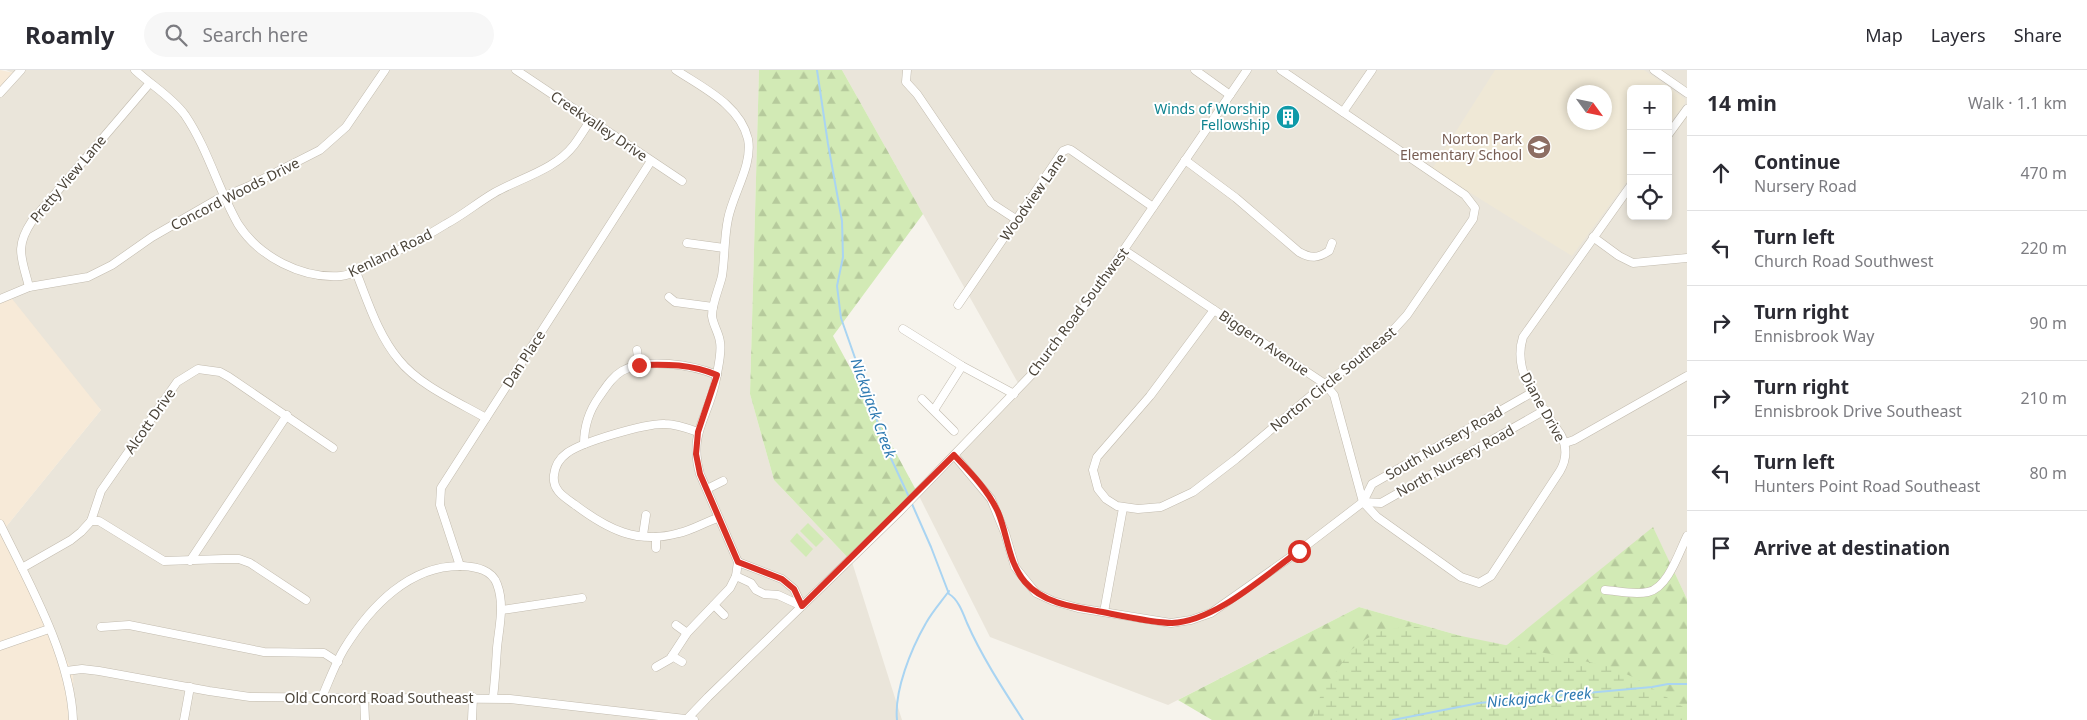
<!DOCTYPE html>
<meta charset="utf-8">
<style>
body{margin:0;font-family:"Noto Sans",sans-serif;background:#f7f7f7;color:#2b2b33}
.controls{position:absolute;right:15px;top:15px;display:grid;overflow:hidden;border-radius:8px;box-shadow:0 2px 8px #0003}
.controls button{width:45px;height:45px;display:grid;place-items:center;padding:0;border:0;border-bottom:1px solid #e1e1e2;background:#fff;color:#2b2b33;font:25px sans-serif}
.compass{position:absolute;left:1567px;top:15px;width:45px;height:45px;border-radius:50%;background:#fff;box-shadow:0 2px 8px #0003;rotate:123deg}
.stop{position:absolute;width:15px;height:15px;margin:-11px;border:4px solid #d93025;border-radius:50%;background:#fff}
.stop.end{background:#d93025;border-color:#fff;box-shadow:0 1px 5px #0008}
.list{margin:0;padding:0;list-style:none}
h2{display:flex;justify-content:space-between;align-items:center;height:65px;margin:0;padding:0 20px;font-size:21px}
h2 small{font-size:16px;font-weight:400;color:#7c7c81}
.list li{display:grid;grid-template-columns:32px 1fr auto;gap:15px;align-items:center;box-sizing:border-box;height:75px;padding:0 20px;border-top:1px solid #e1e1e2}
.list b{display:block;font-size:19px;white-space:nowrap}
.list p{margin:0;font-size:16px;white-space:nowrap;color:#7c7c81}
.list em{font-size:16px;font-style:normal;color:#7c7c81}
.icon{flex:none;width:28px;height:28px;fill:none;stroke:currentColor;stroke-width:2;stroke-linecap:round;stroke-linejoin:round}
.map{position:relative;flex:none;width:1687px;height:650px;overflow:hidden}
header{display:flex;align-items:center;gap:30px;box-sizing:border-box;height:70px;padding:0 25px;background:#fff;border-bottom:1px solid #e1e1e2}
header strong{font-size:24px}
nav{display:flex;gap:28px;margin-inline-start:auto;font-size:18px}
.search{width:350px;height:45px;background:#f7f7f7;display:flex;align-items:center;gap:12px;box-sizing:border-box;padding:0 18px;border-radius:28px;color:#7c7c81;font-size:19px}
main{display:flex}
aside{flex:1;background:#fff}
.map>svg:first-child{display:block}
</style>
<header>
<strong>Roamly</strong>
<div class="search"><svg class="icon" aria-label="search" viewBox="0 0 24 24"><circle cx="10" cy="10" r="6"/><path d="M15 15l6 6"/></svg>Search here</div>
<nav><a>Map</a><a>Layers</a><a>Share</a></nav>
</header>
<main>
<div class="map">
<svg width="1687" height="650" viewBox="0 0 1687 650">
<defs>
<pattern id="forest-firs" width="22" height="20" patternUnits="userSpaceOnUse" patternTransform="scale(1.25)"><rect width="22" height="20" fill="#d2eab5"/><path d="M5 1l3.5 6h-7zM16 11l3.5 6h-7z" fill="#b6ca9c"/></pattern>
<pattern id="wetland-marsh" width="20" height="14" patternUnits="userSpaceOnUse" patternTransform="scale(1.25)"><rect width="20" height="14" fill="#d2eab5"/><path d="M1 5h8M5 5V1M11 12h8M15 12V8" fill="none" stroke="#b6ca9c"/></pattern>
</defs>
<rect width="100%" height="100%" fill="#f6f3ec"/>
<g fill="#eae5da" fill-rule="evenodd">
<polygon points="6,0 759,0 750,324 774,410 852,492 902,650 74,650 46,551 1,463 101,340 0,228 0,23 13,3"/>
<path d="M842 0H1687V529L1653 458 1503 578 1359 537 1168 635 990 567 917 422 1018 313ZM1631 19H1668V146H1631ZM1574 22H1604V52H1574Z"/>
</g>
<g fill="#f7ead8">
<polygon points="0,0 14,3 0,23"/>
<polygon points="9,225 101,340 1,463 73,602 74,650 0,650 0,228"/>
</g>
<path fill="#efe8d6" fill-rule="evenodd" d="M1495 0H1644L1685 29V33L1668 55V19H1631V106L1572 186 1432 99ZM1574 22H1604V52H1574Z"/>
<g fill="#d2eab5">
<polygon points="808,453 824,469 816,477 800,461"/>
<polygon points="797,463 813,479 806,487 790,471"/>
</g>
<g fill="url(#forest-firs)">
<polygon points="759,0 842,0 923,144 833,266 917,422 852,492 774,410 750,324"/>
<polygon points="1653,457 1687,529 1687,650 1212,650 1178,630 1359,537 1503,578"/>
</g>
<polygon fill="url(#wetland-marsh)" points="1412,556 1608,596 1635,608 1683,637 1687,640 1687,650 1311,650 1322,622 1351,580 1366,569 1383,560"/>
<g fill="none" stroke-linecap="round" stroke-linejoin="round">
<g stroke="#a9d4f2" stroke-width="2">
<polyline points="817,0 828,74 842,151 843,187 837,216 841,248 888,382 909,427"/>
<path d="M912 434 931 477 949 524C958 529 963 543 967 553 982 587 1003 619 1023 650"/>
<path d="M897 650C894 621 911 579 926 553 932 542 941 532 949 521"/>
<polyline points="1393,650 1479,633 1652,617 1668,614 1687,614"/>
</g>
<g stroke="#c2bbae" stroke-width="9">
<g id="minor">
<path d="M135 0C151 15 172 27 185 45 208 79 218 119 238 154 259 187 302 209 341 206 352 205 363 197 373 193 398 181 422 169 446 154 463 145 477 133 494 123 520 108 555 100 574 75 580 67 585 58 591 50"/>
<polyline points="516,0 682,111"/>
<polyline points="907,0 906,12 917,24 991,133 1017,150"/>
<polyline points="1195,0 1230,25"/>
<polyline points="1654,0 1687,23"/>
<polyline points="0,23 21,0"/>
<polyline points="1343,42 1372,0"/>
<polyline points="1668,65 1687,39"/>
<path d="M1185 90 1236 128 1299 182C1311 189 1318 188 1329 181L1332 173"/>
<polyline points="1593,167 1619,186 1633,193 1687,188"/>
<polyline points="687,173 724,178"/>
<path d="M1124 180 1325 314 1334 325 1363 432 1377 447 1461 507 1479 513 1491 506 1560 401C1567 389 1567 377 1561 365 1542 336 1511 304 1523 267L1631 115"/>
<path d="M354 202 358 207C369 235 379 266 399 290 419 315 458 332 486 348"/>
<path d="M29 217C22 188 14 178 32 151L149 14"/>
<polyline points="669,227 675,232 713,237"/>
<polyline points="0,229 29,217 88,207 112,195 152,167 218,129 247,117 320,80 346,57 385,0"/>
<polyline points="958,235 1063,81 1068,79 1071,80 1153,137"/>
<polyline points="1214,240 1150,326 1097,387 1093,400 1098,419 1106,429 1117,436 1138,439 1161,437 1193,422 1236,389 1325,314 1386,268 1407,245 1473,149 1475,138 1465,125 1281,0"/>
<polyline points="903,259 962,296 1014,324"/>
<polyline points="637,280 639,295"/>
<polyline points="922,329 954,361"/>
<polyline points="934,340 962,296"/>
<path d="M698 362C687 358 676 354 665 354 646 353 582 372 567 383 560 388 555 396 554 405 552 420 564 427 574 434 607 459 637 475 679 463 693 460 705 452 718 448"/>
<polyline points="1565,373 1574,370 1687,306"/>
<path d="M584 374C584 357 589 341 599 327 606 317 612 307 622 301 646 287 693 295 717 305"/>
<polyline points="954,385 991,429 1005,463 1015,497 1036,523 1053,531 1078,538 1171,553 1191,550 1211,543 1299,481 1363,432 1372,414 1533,322"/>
<polyline points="707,419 723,411"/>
<polyline points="1363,432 1381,433 1545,340"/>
<polyline points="91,451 99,451 164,491 224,489 239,489 250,493 306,530"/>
<path d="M0 454C28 511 71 587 73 650"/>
<polyline points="643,465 646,445"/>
<polyline points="656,478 656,467"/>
<polyline points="190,491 287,345"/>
<polyline points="738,492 782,509 794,519 802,536"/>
<polyline points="460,496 440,435 441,418 651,91"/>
<polyline points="22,498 71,470 81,462 91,451 101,421 177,312 198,299 220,302 229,307 333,378"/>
<polyline points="736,506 751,513 756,520 764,524 778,525 802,536"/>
<path d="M1605 520C1618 521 1634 525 1648 522 1668 518 1679 482 1687 466"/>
<polyline points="714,535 724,545"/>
<polyline points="502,540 582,528"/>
<polyline points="1104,542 1123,438"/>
<polyline points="676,555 687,563"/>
<polyline points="101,557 129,555 264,582 324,583 338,592"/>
<polyline points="0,576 49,559"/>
<polyline points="672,586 682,592"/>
<path d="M656 597 670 589 687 563 730 518 736 506 738 492 700 404C688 362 709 347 716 309 718 297 722 283 720 272 719 263 713 255 712 246 712 233 719 219 722 206 725 187 724 168 728 149 733 123 753 95 748 69 740 35 703 18 676 0"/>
<polyline points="66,601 82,599 99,601 209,621 250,627 510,629 694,650"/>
<path d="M322 627C329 611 335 594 344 579 370 537 410 494 463 496 477 497 492 500 497 514 505 535 499 557 497 578 496 595 495 611 493 628"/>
<polyline points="364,627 365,650"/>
<polyline points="184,650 190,617"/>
<polyline points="472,650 473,627"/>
<polyline points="686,650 708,627 898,443 1038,298 1088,232 1247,0"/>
</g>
</g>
<use href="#minor" stroke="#fff" stroke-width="8"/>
</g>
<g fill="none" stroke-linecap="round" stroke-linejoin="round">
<path stroke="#d93025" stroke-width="6" d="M639 295C667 294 691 294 717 305L698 362 696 384 700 404 738 492 782 509 794 519 802 536 954 385C971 403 988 420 998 442 1008 466 1008 492 1025 512 1043 533 1072 537 1097 541 1118 545 1153 553 1172 553 1216 551 1264 506 1299 481"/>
</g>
<defs>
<g id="building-disc" transform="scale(1.25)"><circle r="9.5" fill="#0f9aa8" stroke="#fff"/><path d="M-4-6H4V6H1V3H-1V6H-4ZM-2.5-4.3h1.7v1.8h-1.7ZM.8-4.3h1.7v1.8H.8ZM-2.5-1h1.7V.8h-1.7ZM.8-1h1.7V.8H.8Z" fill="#fff"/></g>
<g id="school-disc" transform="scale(1.25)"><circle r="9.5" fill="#8d6e63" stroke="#fff"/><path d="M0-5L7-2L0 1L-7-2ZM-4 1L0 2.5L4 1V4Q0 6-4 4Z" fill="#fff"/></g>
</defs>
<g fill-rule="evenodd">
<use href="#building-disc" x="1288" y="47"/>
<use href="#school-disc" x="1539" y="77"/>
</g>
<g text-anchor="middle" stroke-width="4" stroke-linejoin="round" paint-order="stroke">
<g font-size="14" fill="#0d838f" stroke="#fff" text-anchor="end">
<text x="1270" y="44">Winds of Worship<tspan x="1270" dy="16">Fellowship</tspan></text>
</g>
<g font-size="14" fill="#4b4439" stroke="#fff">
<text transform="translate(599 56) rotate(34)" y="5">Creekvalley Drive</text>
<text transform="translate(68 109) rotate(-50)" y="5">Pretty View Lane</text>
<text transform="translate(235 124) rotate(-27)" y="5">Concord Woods Drive</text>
<text transform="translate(1033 127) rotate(-55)" y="5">Woodview Lane</text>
<text transform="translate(390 183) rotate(-26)" y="5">Kenland Road</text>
<text transform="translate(1078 242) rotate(-53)" y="5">Church Road Southwest</text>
<text transform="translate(1264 273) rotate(34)" y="5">Biggern Avenue</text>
<text transform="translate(524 289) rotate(-57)" y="5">Dan Place</text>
<text transform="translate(1333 309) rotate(-39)" y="5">Norton Circle Southeast</text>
<text transform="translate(1543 337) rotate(61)" y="5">Diane Drive</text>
<text transform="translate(150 351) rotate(-55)" y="5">Alcott Drive</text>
<text transform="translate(1444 373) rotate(-30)" y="5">South Nursery Road</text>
<text transform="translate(1455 391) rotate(-29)" y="5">North Nursery Road</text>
<text x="379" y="633">Old Concord Road Southeast</text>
</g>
<g font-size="14" fill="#785e54" stroke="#fff" text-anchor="end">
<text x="1522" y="74">Norton Park<tspan x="1522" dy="16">Elementary School</tspan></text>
</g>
<g font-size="15" font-style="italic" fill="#2e7ab2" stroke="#fff">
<text transform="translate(873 338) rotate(70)" y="5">Nickajack Creek</text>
<text transform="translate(1539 628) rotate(-5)" y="5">Nickajack Creek</text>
</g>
</g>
</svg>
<div class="controls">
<button>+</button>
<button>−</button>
<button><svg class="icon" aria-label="locate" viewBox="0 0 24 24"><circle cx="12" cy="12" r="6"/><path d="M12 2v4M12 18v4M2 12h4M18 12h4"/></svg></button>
</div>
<svg class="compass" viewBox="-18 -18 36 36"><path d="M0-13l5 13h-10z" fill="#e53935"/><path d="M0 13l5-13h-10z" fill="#7c7c81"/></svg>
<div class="stop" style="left:1299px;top:481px"></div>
<div class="stop end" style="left:639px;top:295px"></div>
</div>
<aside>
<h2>14 min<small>Walk · 1.1 km</small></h2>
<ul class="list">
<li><svg class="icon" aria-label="ahead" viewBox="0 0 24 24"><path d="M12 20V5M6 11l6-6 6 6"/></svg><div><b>Continue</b><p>Nursery Road</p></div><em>470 m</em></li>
<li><svg class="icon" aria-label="left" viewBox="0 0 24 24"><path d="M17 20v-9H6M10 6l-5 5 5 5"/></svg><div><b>Turn left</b><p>Church Road Southwest</p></div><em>220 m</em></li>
<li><svg class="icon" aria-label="right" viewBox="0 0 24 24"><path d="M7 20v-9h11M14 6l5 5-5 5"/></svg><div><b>Turn right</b><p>Ennisbrook Way</p></div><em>90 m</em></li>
<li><svg class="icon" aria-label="right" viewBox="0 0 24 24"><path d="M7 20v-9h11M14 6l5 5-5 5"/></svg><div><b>Turn right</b><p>Ennisbrook Drive Southeast</p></div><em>210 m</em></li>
<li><svg class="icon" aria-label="left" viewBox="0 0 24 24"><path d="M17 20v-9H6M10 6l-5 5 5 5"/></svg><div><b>Turn left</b><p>Hunters Point Road Southeast</p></div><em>80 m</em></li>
<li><svg class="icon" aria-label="arrive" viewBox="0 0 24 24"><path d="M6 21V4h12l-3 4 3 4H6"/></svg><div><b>Arrive at destination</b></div></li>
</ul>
</aside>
</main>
